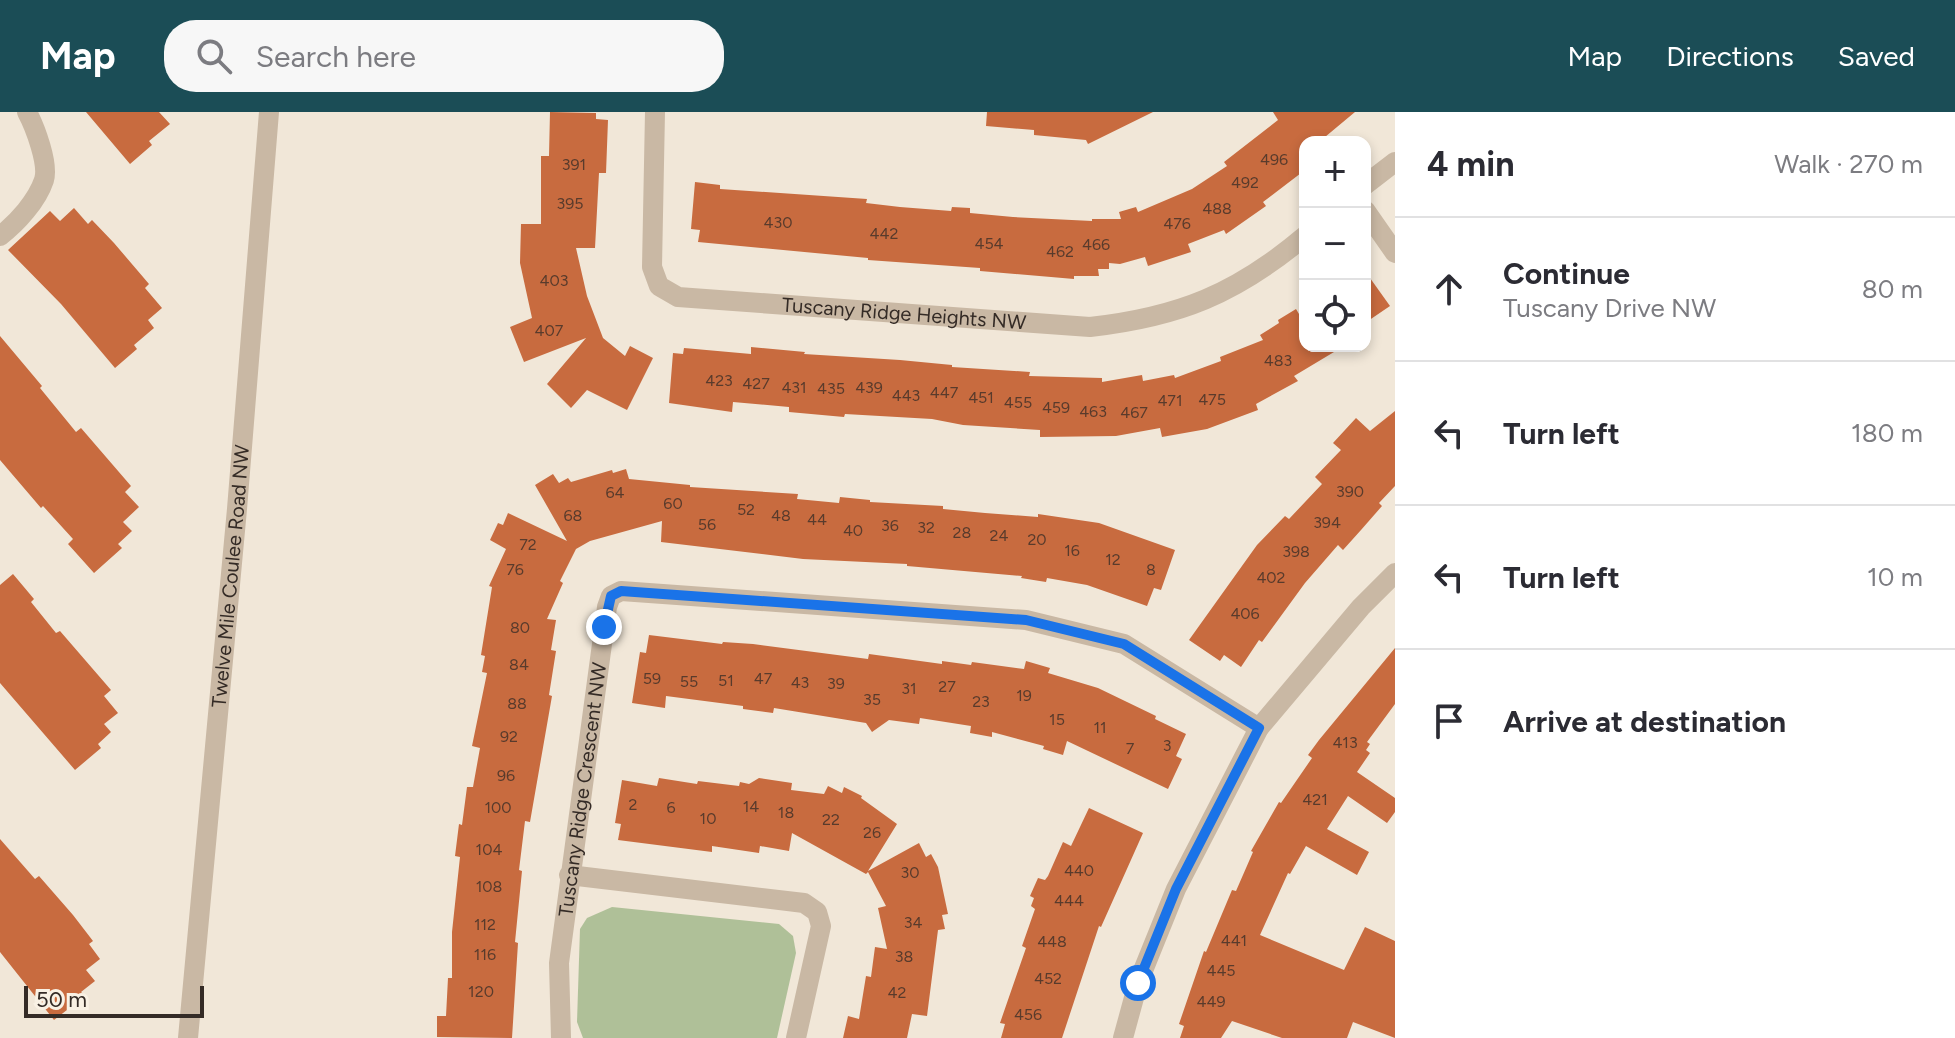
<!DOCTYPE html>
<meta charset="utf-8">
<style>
body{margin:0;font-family:Figtree,sans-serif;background:#f7f7f7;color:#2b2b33}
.controls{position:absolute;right:24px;top:24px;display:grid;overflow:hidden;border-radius:16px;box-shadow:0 4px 12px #0003}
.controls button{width:72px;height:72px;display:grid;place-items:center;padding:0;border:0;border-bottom:2px solid #e1e1e2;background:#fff;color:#2b2b33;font:40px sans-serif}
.scale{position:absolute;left:24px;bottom:20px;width:180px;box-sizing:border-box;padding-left:8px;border:4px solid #342b26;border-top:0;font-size:22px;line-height:28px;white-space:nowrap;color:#342b26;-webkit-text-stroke:6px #f9f1e4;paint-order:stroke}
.stop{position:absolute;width:24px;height:24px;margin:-18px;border:6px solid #1a73e8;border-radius:50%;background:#fff}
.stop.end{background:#1a73e8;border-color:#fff;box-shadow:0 2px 8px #0008}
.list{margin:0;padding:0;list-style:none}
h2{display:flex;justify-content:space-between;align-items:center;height:104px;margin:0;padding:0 32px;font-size:34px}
h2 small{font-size:26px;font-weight:400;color:#7c7c81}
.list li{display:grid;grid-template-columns:52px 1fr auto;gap:24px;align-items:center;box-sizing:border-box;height:144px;padding:0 32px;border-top:2px solid #e1e1e2}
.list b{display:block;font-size:30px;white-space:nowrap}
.list p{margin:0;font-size:26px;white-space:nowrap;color:#7c7c81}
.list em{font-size:26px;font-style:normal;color:#7c7c81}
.icon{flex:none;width:44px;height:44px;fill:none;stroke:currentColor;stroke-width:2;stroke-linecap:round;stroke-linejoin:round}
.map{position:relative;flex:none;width:1395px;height:926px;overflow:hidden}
header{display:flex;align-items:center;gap:48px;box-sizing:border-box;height:112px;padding:0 40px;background:#1b4d56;color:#fff}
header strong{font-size:38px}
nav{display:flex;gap:44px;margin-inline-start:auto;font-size:28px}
.search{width:560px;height:72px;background:#f7f7f7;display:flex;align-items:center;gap:20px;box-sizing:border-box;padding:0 28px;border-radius:32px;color:#7c7c81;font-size:30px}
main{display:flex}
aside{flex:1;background:#fff}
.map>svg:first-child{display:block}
</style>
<header>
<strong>Map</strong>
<div class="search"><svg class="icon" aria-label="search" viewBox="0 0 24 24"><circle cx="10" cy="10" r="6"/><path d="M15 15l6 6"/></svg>Search here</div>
<nav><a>Map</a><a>Directions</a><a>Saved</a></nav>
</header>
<main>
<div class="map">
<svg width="1395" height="926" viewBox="0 0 1395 926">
<rect width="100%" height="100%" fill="#f1e7d8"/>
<polygon fill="#afc098" points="612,795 779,812 793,824 796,841 777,926 583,926 577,910 580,817 587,806"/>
<g fill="#c86b3f">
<polygon points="86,0 159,0 170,12 149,29 152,33 130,52"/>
<polygon points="550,0 596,1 596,7 608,8 606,61 599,61 595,136 576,136 587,184 603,226 625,244 630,234 653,246 627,298 587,278 571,296 547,272 586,226 524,250 510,215 532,206 520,151 521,112 541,112 541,44 549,44"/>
<polygon points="987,0 1153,0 1088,32 1086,28 1034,23 1034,18 986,14"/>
<polygon points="1273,0 1355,0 1319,30 1305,30 1305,58 1263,90 1266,94 1226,122 1224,118 1188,132 1191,140 1148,154 1145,145 1120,152 1109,151 1109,157 1098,157 1099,164 1074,164 1074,167 1051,165 980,159 980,156 868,148 868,146 698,130 700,118 691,117 695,70 720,73 720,77 867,87 866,91 900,95 951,99 952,95 970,96 970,101 1013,105 1092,109 1092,107 1121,107 1119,100 1136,95 1138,100 1192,77 1227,54 1224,50 1278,8"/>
<polygon points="74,96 88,112 92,108 114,131 149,172 145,176 162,196 148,208 154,216 134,233 137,237 115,256 61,192 8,138 50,99 60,109"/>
<polygon points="1365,159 1390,194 1365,211"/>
<polygon points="1296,197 1305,212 1305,234 1344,234 1294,264 1298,269 1256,292 1258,298 1207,317 1162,325 1160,316 1116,324 1040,325 1040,318 963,313 932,307 845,302 844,305 789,300 789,295 733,290 732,300 669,291 673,241 683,242 684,236 751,242 751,235 805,240 804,242 900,248 952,253 952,255 1030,260 1029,264 1102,266 1102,270 1142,263 1143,269 1174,263 1175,266 1221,249 1220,245 1263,228 1260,223 1279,211 1278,208"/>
<polygon points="0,224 42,274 40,276 76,320 81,316 131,374 125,380 139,395 123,410 132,419 118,432 122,436 94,461 68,432 73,427 43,394 41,396 0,348"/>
<polygon points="1395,299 1395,374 1379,391 1382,394 1361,418 1343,438 1338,433 1305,471 1262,530 1259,528 1241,555 1224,543 1220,549 1189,528 1257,433 1285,404 1289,407 1322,372 1315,365 1341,338 1333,331 1356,306 1370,319"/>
<polygon points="626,357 629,367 690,373 690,375 798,382 797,387 839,391 840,385 870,388 870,390 943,394 943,397 985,401 1038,405 1038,402 1099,411 1175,438 1161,478 1154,476 1147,494 1087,473 1047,466 1046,470 1021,466 1022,464 907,454 907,452 803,447 661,430 662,409 590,429 576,437 560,469 563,471 547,507 556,508 551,538 556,539 549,583 552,584 530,710 525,709 519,758 522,759 515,830 518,831 512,926 437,925 437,904 446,904 448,866 452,866 452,820 460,745 455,744 459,712 462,713 467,675 473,675 480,636 472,634 487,561 482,560 485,544 481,543 492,475 489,474 506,437 490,428 498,411 503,413 508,401 567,429 535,373 553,362 559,371 568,366 571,370 612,358 613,361"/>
<polygon points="13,462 34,487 31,490 56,521 60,519 111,578 104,584 118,601 104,612 111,620 98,632 101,636 75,658 0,571 0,473"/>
<polygon points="649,523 722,532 723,530 753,532 868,547 869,542 942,552 942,549 971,553 972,550 1024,557 1026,549 1050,556 1048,561 1098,576 1156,604 1155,607 1186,622 1176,644 1182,647 1168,677 1067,629 1063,643 1043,637 1044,634 992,620 992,625 970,621 971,614 920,606 919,612 889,608 872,620 866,611 774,596 773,601 743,597 743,594 666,584 665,596 632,591 640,540 646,541"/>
<polygon points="1395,536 1395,592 1367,630 1370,632 1366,638 1370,641 1357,660 1395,686 1395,700 1387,711 1348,684 1327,717 1369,740 1357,763 1306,734 1290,762 1288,761 1260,823 1344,858 1365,815 1395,829 1395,926 1353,910 1347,926 1282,926 1232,909 1221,926 1180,926 1184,914 1179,912 1204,839 1206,840 1232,778 1236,779 1253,740 1251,739 1279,690 1281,691 1312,646 1308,643 1319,628"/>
<polygon points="659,666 697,672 698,669 739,674 740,670 749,672 759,666 792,671 791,678 824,682 828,674 842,681 844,675 862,684 861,686 897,712 868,759 919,731 926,745 931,742 938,755 948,802 942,803 945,817 938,818 927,904 912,902 907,926 843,926 848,904 859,907 866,864 871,865 875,835 887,837 878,796 886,794 868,760 866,762 792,721 789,739 760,734 759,741 712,734 712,740 618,728 621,712 615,711 622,668 657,674"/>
<polygon points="1089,696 1143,721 1101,815 1099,814 1062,926 1001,926 1005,912 1000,911 1026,836 1022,834 1035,797 1031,794 1034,786 1030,784 1038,766 1045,768 1048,764 1063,730 1071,734"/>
<polygon points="0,727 35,767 39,764 73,803 93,829 89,832 100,847 86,858 95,869 81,880 85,884 54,908 0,840"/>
</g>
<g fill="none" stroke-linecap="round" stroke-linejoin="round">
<g stroke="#c9b8a4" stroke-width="20">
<path id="s1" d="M655 0 652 155 659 174 678 185 1090 215C1179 205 1236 182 1305 124"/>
<polyline points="1365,73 1395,50"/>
<polyline points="1365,98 1395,141"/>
<path d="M0 124C17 111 37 89 44 68 49 52 35 15 27 0"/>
<polyline points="569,763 804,791 817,800 821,814 796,926"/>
<path id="s2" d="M188 926 237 397 269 0"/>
<path id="s3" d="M561 926 559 851 607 495 611 484 621 479 1026 508 1124 532 1259 616"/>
<polyline points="1123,926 1138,871 1176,777 1259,616 1361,495 1395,461"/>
</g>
</g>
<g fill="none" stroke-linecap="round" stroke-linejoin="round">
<polyline stroke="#1a73e8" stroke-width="10" points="604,515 611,484 621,479 1026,508 1124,532 1259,616 1176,777 1138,871"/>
</g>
<g text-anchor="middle" stroke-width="6" stroke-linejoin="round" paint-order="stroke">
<g font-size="16" fill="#593b2c">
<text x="1274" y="53">496</text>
<text x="574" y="58">391</text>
<text x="1245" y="76">492</text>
<text x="570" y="97">395</text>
<text x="1217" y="102">488</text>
<text x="778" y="116">430</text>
<text x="1177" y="117">476</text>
<text x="884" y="127">442</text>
<text x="989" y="137">454</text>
<text x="1096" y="138">466</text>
<text x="1060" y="145">462</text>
<text x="554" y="174">403</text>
<text x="549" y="224">407</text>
<text x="1278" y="254">483</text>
<text x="719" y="274">423</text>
<text x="756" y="277">427</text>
<text x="794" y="281">431</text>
<text x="869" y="281">439</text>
<text x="831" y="282">435</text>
<text x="944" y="286">447</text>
<text x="906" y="289">443</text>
<text x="981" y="291">451</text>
<text x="1212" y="293">475</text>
<text x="1170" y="294">471</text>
<text x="1018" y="296">455</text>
<text x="1056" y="301">459</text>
<text x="1093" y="305">463</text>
<text x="1134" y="306">467</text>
<text x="1350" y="385">390</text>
<text x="615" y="386">64</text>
<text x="673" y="397">60</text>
<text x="746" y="403">52</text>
<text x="573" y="409">68</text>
<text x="781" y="409">48</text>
<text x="817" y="413">44</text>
<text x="1327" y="416">394</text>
<text x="707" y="418">56</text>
<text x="890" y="419">36</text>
<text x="926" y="421">32</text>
<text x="853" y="424">40</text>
<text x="962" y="426">28</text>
<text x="999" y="429">24</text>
<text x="1037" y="433">20</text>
<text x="528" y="438">72</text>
<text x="1072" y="444">16</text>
<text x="1296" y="445">398</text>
<text x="1113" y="453">12</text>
<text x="515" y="463">76</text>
<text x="1151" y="463">8</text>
<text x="1271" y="471">402</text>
<text x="1245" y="507">406</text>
<text x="520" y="521">80</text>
<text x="519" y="558">84</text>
<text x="652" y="572">59</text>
<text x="763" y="572">47</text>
<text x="726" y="574">51</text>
<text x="689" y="575">55</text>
<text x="800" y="576">43</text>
<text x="836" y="577">39</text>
<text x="947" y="580">27</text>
<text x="909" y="582">31</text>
<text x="1024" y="589">19</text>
<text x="872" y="593">35</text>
<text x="981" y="595">23</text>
<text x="517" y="597">88</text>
<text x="1057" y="613">15</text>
<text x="1100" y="621">11</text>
<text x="509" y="630">92</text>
<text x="1345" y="636">413</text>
<text x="1167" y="639">3</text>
<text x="1130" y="642">7</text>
<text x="506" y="669">96</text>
<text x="1315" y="693">421</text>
<text x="633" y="698">2</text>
<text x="751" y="700">14</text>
<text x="498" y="701">100</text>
<text x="671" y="701">6</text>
<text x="786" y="706">18</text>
<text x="708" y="712">10</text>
<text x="831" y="713">22</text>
<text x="872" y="726">26</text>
<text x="489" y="743">104</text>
<text x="1079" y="764">440</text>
<text x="910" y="766">30</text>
<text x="489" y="780">108</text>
<text x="1069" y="794">444</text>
<text x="913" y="816">34</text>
<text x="485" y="818">112</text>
<text x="1234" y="834">441</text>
<text x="1052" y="835">448</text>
<text x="485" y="848">116</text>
<text x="904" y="850">38</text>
<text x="1221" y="864">445</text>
<text x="1048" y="872">452</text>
<text x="481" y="885">120</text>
<text x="897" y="886">42</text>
<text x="1211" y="895">449</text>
<text x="1028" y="908">456</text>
</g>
<g font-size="20" fill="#342b26" stroke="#f9f1e4">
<text dy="7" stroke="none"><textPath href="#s1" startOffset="424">Tuscany Ridge Heights NW</textPath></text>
<text dy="7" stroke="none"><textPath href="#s2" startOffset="464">Twelve Mile Coulee Road NW</textPath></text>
<text dy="7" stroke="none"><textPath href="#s3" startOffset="250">Tuscany Ridge Crescent NW</textPath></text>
</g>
</g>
</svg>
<div class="controls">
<button>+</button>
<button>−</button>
<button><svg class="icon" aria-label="locate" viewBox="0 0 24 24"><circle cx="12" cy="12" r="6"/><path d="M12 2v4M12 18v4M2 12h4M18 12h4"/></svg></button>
</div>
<div class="scale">50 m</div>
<div class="stop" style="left:1138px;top:871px"></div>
<div class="stop end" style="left:604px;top:515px"></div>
</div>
<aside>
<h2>4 min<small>Walk · 270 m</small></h2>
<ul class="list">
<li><svg class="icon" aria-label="ahead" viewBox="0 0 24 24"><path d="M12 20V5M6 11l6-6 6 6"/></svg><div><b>Continue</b><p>Tuscany Drive NW</p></div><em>80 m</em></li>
<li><svg class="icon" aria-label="left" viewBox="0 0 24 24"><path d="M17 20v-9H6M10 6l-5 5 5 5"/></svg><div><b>Turn left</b></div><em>180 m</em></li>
<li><svg class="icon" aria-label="left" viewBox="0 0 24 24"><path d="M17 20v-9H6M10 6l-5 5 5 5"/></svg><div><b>Turn left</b></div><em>10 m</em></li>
<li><svg class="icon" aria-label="arrive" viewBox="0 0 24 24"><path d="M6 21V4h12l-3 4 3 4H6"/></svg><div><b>Arrive at destination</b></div></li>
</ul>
</aside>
</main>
